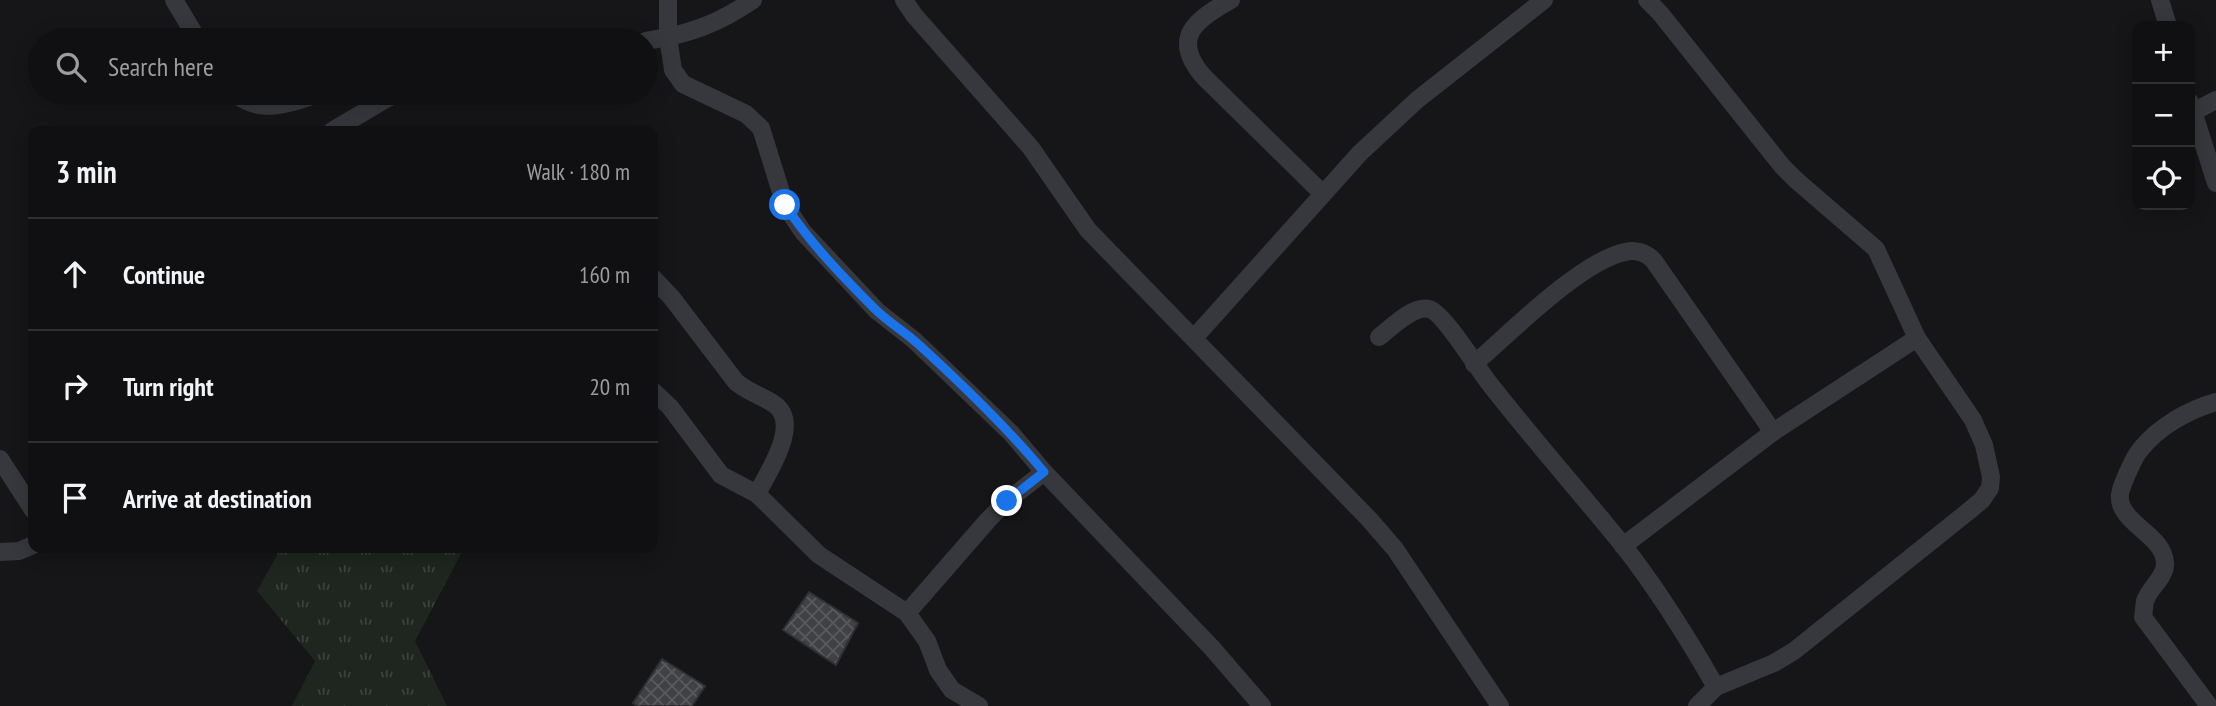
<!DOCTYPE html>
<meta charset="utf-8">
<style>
body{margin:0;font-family:"PT Sans Narrow",sans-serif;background:#19191b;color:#f1f3f6}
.controls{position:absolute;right:21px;top:21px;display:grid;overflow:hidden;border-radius:14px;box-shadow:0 4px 18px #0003}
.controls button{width:63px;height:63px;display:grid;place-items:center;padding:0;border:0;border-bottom:2px solid #303032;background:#101012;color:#f1f3f6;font:35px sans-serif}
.stop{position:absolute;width:21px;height:21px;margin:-16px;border:5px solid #1a73e8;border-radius:50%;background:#fff}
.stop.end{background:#1a73e8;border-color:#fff;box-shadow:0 2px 7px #0008}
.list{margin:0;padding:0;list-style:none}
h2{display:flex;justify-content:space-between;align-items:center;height:91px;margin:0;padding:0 28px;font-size:30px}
h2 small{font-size:23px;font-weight:400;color:#9c9d9f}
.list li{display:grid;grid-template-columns:46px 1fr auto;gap:21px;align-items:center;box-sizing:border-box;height:112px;padding:0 28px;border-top:2px solid #303032}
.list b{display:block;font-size:26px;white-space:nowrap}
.list em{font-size:23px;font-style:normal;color:#9c9d9f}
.icon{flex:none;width:38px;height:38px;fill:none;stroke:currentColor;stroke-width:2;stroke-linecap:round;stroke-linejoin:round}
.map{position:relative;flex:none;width:2216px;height:706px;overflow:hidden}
.search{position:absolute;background:#101012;box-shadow:0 4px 18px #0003;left:28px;top:28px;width:630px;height:77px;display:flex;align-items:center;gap:18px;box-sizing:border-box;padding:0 24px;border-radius:38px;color:#9c9d9f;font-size:26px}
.panel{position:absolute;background:#101012;box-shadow:0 4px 18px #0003;left:28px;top:126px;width:630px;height:427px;border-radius:14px}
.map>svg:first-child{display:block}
</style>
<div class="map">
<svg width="2216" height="706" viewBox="0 0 2216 706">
<defs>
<pattern id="grass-tufts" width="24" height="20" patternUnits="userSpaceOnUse" patternTransform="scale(1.75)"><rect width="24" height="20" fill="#1e261f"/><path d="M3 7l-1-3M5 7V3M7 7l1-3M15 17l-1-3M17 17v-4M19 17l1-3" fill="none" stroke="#3c433d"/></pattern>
<pattern id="building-cross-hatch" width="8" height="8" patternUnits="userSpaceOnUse" patternTransform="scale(1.75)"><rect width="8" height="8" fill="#404145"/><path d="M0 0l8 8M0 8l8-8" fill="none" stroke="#595a5e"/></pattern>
</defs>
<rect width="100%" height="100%" fill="#161618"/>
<polygon fill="url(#grass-tufts)" points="281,548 464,548 415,641 447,706 292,706 315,661 257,591"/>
<g fill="url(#building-cross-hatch)" stroke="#303034" stroke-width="2">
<polygon points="809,592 858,623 836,665 783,630"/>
<polygon points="662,659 705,686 692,706 637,706 633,703"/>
</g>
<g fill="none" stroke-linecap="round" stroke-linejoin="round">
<g stroke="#37383d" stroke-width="18">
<polyline points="174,0 198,40"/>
<polyline points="668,0 668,37 673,70 683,84 746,114 761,128 785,205 803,232 877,311 914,340 1011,433 1044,472 1212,648 1262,706"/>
<polyline points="904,0 914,15 1031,148 1088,230 1369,519 1395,549 1500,706"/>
<path d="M1231 0C1195 20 1170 38 1204 77L1323 194"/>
<polyline points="1647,0 1660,13 1782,166 1796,180 1876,249 1917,338 1973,420 1984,445 1991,477 1990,488 1982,500 1970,510 1794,651 1774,663 1716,687"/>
<polyline points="2160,0 2168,26"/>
<path d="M646 41C689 34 716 25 753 0"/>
<path d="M234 93C261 116 290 103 321 93"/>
<polyline points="361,93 390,97"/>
<polyline points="2190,102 2216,183"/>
<polyline points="2193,112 2216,100"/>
<polyline points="332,131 396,93"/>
<path d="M653 278 672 298 736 382C748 392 762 396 774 404 802 423 768 472 757 494"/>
<path d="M1379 337C1391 328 1413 305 1429 309 1443 312 1478 369 1489 383 1532 438 1578 490 1622 544 1656 587 1689 640 1716 687L1697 706"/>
<polyline points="1194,338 1360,153 1417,100 1544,0"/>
<path d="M1474 364C1509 334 1581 261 1625 252 1636 249 1647 253 1654 261L1773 432"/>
<polyline points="653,391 670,407 721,475 757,494 819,555 907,613 927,641 938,670 952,690 979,706"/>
<polyline points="0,459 33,510"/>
<polyline points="1623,546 1773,432 1917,338"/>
<polyline points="0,552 19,551 33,545"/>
<polyline points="907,613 988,520 1007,501 1044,472"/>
<path d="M2209 706 2143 617C2144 612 2144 606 2145 601 2149 588 2166 577 2165 563 2164 539 2133 528 2123 509 2116 497 2122 486 2127 474 2131 466 2134 457 2140 450 2158 427 2188 410 2216 402"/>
</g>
</g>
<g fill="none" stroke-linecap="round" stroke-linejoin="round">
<path stroke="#1a73e8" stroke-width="9" d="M785 205C810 243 843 277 875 309 888 322 904 331 917 343 962 384 1005 425 1044 472L1007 501"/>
</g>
</svg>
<div class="controls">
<button>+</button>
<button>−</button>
<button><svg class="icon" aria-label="locate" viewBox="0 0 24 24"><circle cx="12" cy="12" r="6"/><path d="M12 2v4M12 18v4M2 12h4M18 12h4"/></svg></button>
</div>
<div class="stop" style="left:785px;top:205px"></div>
<div class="stop end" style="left:1007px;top:501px"></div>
<div class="search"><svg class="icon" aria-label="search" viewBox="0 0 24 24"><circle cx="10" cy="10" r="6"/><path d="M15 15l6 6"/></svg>Search here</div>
<section class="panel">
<h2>3 min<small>Walk · 180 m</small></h2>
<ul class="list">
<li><svg class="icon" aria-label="ahead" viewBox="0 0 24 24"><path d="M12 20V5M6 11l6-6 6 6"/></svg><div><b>Continue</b></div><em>160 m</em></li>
<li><svg class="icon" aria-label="right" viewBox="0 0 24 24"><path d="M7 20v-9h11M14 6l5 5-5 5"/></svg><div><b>Turn right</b></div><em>20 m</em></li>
<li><svg class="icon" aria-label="arrive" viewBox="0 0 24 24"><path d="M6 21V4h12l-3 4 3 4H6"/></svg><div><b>Arrive at destination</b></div></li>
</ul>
</section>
</div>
